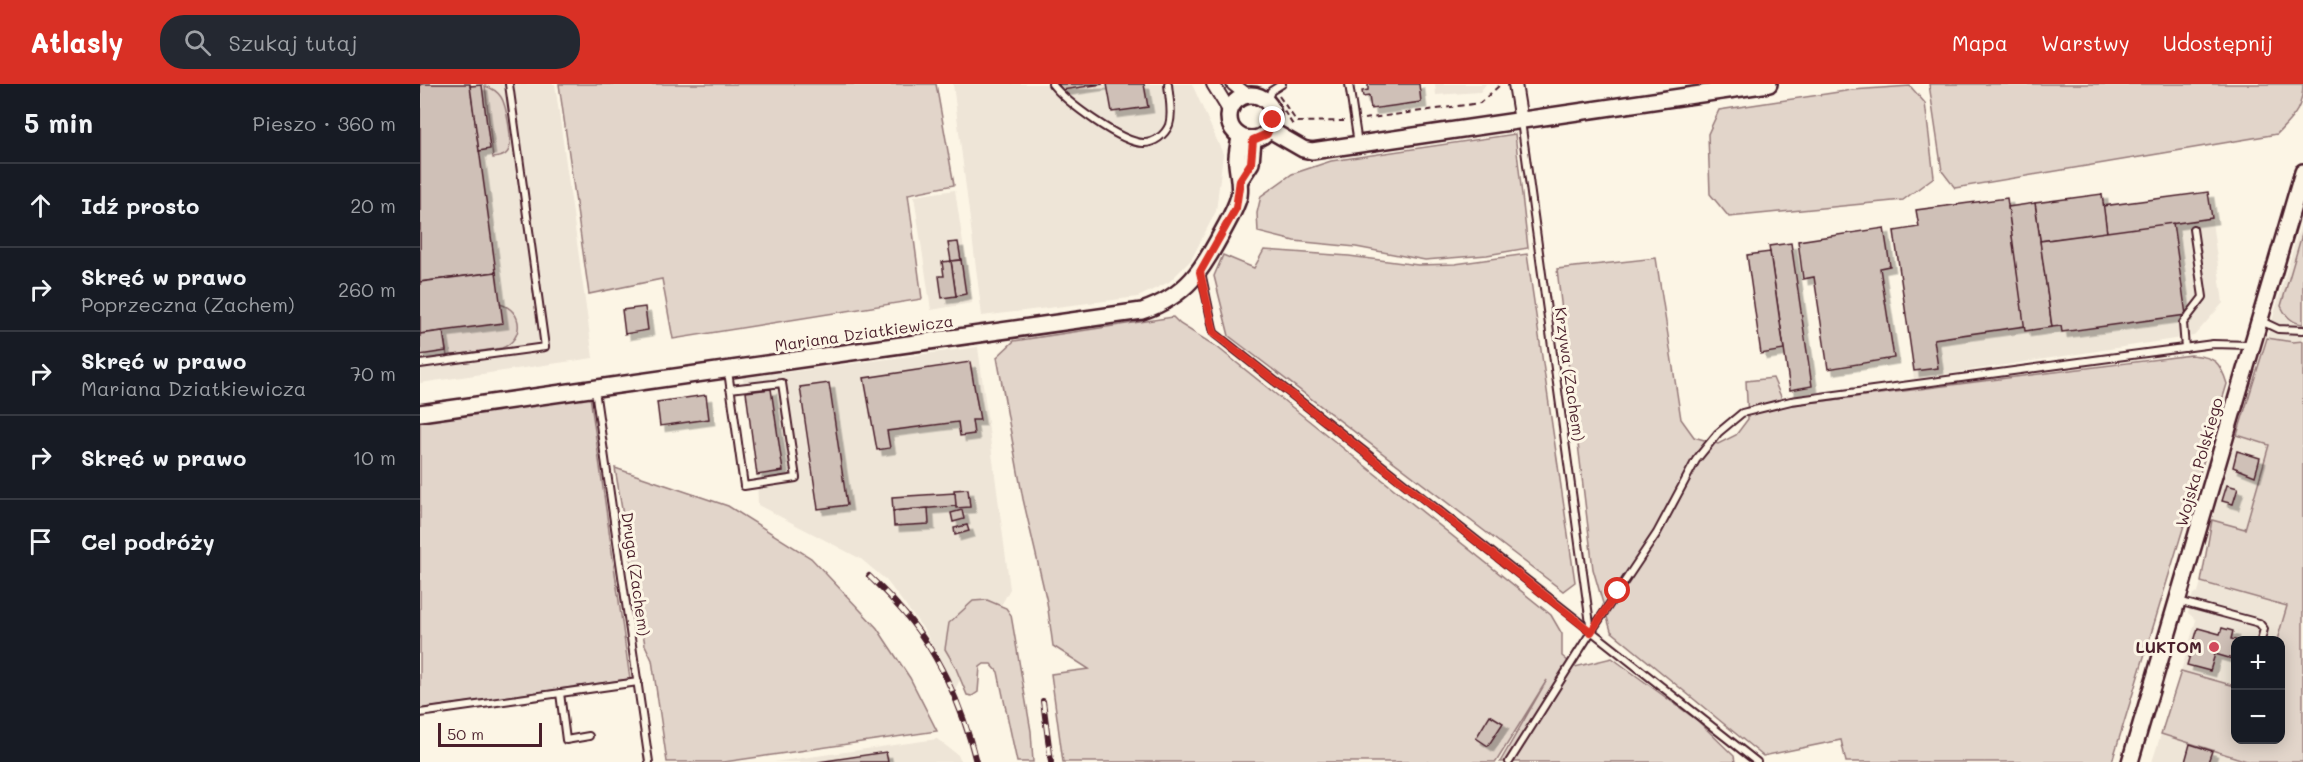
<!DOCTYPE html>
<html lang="pl">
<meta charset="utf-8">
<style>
body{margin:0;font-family:Mali,sans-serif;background:#242831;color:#f1f3f6}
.controls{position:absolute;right:18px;bottom:18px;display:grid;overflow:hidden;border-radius:12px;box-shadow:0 3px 15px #0003}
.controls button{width:54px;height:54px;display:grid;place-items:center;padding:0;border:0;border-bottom:2px solid #363941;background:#171b24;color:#f1f3f6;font:30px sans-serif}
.scale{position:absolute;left:18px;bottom:15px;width:104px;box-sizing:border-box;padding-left:6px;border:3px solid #4a1f2b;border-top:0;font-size:16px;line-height:21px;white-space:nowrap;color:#4a1f2b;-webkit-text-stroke:4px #fcf5e5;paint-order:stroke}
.stop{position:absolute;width:18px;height:18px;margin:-14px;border:4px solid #d93025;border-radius:50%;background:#fff}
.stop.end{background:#d93025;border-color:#fff;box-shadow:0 2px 6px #0008}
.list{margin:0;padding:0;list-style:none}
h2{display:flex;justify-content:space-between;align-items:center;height:78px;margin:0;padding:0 24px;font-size:26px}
h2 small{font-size:20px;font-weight:400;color:#9ea1a6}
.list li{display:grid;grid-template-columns:39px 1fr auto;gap:18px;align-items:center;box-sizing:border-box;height:84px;padding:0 24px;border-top:2px solid #363941}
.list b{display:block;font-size:22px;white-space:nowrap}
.list p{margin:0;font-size:20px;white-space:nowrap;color:#9ea1a6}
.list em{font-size:20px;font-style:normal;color:#9ea1a6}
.icon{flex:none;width:33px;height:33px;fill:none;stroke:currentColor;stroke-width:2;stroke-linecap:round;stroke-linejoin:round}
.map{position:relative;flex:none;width:1883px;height:678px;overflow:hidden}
header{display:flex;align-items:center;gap:36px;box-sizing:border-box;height:84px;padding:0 30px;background:#d93025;color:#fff}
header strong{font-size:28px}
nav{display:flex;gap:33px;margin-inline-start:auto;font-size:21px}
.search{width:420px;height:54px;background:#242831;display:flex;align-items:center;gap:15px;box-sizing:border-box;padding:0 21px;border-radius:24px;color:#9ea1a6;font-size:22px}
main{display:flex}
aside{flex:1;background:#171b24}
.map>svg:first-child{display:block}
</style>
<header>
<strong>Atlasly</strong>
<div class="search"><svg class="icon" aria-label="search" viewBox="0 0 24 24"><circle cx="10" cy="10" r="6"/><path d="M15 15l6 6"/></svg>Szukaj tutaj</div>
<nav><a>Mapa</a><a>Warstwy</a><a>Udostępnij</a></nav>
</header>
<main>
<aside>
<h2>5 min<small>Pieszo · 360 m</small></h2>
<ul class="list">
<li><svg class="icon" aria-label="ahead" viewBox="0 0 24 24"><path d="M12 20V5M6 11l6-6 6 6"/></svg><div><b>Idź prosto</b></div><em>20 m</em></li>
<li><svg class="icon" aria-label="right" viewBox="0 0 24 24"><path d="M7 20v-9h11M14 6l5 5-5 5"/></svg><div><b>Skręć w prawo</b><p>Poprzeczna (Zachem)</p></div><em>260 m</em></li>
<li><svg class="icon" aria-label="right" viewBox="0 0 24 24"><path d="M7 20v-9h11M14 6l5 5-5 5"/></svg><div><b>Skręć w prawo</b><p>Mariana Dziatkiewicza</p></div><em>70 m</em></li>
<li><svg class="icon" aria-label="right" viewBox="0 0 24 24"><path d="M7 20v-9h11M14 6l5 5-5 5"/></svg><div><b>Skręć w prawo</b></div><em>10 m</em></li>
<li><svg class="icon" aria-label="arrive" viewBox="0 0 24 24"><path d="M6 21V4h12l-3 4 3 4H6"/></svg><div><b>Cel podróży</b></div></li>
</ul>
</aside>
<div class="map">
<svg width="1883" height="678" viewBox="0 0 1883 678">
<defs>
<filter id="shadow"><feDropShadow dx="5.5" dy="5.5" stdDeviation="0" flood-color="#0004"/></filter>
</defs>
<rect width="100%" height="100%" fill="#fcf5e5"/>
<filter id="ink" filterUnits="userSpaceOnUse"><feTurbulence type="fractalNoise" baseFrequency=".0167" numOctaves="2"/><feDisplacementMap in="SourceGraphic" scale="12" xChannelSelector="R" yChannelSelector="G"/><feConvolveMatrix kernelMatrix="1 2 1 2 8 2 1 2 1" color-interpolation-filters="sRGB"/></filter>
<g filter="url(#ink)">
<g fill="#eee5d7">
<polygon points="0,0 135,0 173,274 0,299"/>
<polygon points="533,0 772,0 803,70 796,127 771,176 749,198 718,213 562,232"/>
<polygon points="1015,0 1066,0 1060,8 1016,11"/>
<polygon points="535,106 552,219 511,226 494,112"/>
<polygon points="1788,108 1803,219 1774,252 1494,295 1474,147 1498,143 1496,126 1587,114 1589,123 1683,122"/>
<polygon points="1883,132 1883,257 1873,258 1847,254"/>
<polygon points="558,263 590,505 534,607 505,547 466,496 441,475 338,421 337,391 323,294"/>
<polygon points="1817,351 1849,361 1824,446 1792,436"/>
<polygon points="1781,498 1867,521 1857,556 1816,556 1815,602 1761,587 1776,536 1768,529 1773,510 1778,508"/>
<polygon points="1741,650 1830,677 1830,678 1732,678"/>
<polygon points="517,655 538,671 541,678 354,678"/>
</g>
<g fill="#e2d5ca" stroke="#967a7a" stroke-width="1.5">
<polygon points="139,0 516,0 534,101 488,110 502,215 253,255 242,195 169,210"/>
<path d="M1509 0H1883C1883 25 1873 33 1857 50L1535 104 1522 87Z"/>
<path d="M65 2C72 4 77 7 81 13 86 20 93 58 89 65 87 72 80 73 73 74Z"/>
<polygon points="1490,2 1505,19 1514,93 1483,116 1309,133 1290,110 1288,50 1299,26 1432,6"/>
<polygon points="1095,50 1108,164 1067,171 1005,176 936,163 874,157 838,148 837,129 841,112 872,90 911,77"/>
<path d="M1883 147V240C1872 239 1865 231 1861 222Z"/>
<polygon points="844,166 929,172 998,181 1035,180 1107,170 1155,498 1143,507 809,252 794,192 803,171 834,184"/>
<path d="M1236 174 1261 335 1274 353 1298 360 1316 351 1328 335 1326 297 1353 294 1365 322 1771 271C1795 273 1800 277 1807 300L1692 678H1426L1421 656 1343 672 1191 547 1173 485 1137 185Z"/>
<path d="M80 220C104 227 104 255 82 264L27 272 23 247Z"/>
<polygon points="753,233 760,240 797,263 1131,531 1142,550 1142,572 1155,583 1192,574 1278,637 1314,672 1315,678 1080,678 1127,596 1076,678 643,678 631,590 669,585 633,562 627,518 603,415 577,273 594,257"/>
<polygon points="1847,254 1873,258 1883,257 1883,678 1830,678 1741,650 1761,587 1815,602 1816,656 1860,656 1860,556 1857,556 1867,522 1781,498 1792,436 1825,445 1849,361 1817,351"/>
<polygon points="170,312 210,595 0,625 0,336"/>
<polygon points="195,384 308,422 391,474 457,544 490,594 517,647 304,678 247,678 232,576 225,561"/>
<polygon points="567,516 586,524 591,531 611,647 613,678 597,678 578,588 571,580 564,580 560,583 558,608 552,612 547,611 535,582 525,565 529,539 553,517"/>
</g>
<g fill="#cfc0b7" stroke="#4a1f2b" stroke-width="1.5" filter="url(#shadow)">
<polygon points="0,0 50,0 76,188 0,198"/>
<polygon points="638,0 683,0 642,6"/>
<polygon points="687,0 724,0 728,23 692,28"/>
<polygon points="948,0 999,0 1001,18 951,25 949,12 943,13 942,7 948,6"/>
<polygon points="62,1 70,65 59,67 50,2"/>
<polygon points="1788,108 1792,134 1687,149 1683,122"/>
<polygon points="1682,110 1687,149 1620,157 1615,119"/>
<polygon points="1587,114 1605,242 1514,255 1518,284 1494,287 1474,147 1499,143 1496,126"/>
<polygon points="1615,119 1632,243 1605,247 1588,123"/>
<polygon points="1753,139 1766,231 1642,248 1641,242 1632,243 1620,157"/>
<polygon points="1464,144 1470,182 1460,184 1474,274 1408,285 1394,193 1383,195 1378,157"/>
<polygon points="538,158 541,176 531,177 528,159"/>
<polygon points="1371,159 1392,302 1370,306 1349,162"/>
<polygon points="1350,168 1364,266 1341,270 1327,171"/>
<polygon points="541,176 546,210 536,212 531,177"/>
<polygon points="531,177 536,212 522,214 519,192 524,192 522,178"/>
<polygon points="76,188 83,239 0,250 0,198"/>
<polygon points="225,223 228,246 205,250 202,226"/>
<polygon points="23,247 26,267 0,271 0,250"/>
<polygon points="550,278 560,336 552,336 554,350 540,352 538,338 467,347 470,364 457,366 444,294"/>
<polygon points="409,299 427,421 398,425 380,303"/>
<polygon points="351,305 363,387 337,391 326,308"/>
<polygon points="286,311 289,335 240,342 237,318"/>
<polygon points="1817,367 1840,374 1835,392 1813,383"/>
<polygon points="1807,401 1818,404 1813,420 1802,417"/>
<polygon points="548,405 550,423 536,424 534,406"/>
<polygon points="535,409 536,422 473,427 472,413"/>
<polygon points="508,424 509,440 474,442 473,427"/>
<polygon points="542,426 544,435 533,438 531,429"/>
<polygon points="547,441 549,447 535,451 534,444"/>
<polygon points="1778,544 1800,550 1802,544 1813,547 1811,555 1816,556 1816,576 1795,570 1790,587 1767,581"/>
<polygon points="1070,631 1083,639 1068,662 1056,654"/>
<polygon points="1770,660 1792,667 1788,678 1765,678"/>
<polygon points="466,668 468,678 398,678"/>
</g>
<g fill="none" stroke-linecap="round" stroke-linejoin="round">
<g stroke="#4a1f2b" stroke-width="10">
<g id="service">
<path d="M632 0C646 18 701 59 724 59 734 59 745 51 749 41 753 29 749 13 748 0"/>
<polyline points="929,0 938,60"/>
<polyline points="847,17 851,7 862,0"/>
<polyline points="1101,37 1171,547"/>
<polyline points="781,188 794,249 1337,678"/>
<polyline points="1839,236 1858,245 1883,246"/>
<polyline points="1765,264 1763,239 1783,213 1773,145"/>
<polyline points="0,280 125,263 89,0"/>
<polyline points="308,287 324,402 376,394 362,299 310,305"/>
<polyline points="175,306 229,678"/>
<polyline points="1758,517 1839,539 1844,545 1841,556"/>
<polyline points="140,609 146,656 169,652"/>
<polyline points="0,629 218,598"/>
<polyline points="1089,678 1171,548 1237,449 1276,376 1298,349 1322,329 1371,317 1793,260 1830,261"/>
</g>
</g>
<g stroke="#4a1f2b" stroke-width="16">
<g id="minor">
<polyline points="793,0 809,26"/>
<polyline points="813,0 827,11"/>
<polyline points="1095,0 1101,37"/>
</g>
</g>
<g stroke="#4a1f2b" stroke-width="20">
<g id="tertiary">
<circle cx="831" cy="33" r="22"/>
<polyline points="850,46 883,65 892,67 1349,0"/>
<polyline points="820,96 831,79 833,56"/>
<path d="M0 329 722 227C767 212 783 185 804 145 810 134 816 124 819 112 821 100 818 91 817 80 816 71 819 61 820 53"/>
<polyline points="1710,678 1883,88"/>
</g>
</g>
<g stroke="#4a1f2b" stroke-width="2" stroke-dasharray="6 4.5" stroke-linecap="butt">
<polyline points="859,12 877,38 924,37"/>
<polyline points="858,18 873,41"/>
<polyline points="944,35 1060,19 1081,0"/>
</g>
<use href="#service" stroke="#fcf5e5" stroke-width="6"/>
<use href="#minor" stroke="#fcf5e5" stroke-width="12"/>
<use href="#tertiary" stroke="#fcf5e5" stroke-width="15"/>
<g stroke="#4a1f2b" stroke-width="6">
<g id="rail">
<path d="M449 492C459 502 469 511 478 522 517 564 543 623 556 678"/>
<polyline points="623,617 631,678"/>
</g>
</g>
<use href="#rail" stroke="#fcf5e5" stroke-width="4" stroke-dasharray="11" stroke-linecap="butt"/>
</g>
</g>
<g fill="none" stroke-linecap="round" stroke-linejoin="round" filter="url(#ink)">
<polyline stroke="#d93025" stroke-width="8" points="853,36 847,50 833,56 831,79 820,96 816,124 780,188 794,249 1171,548 1198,507"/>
</g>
<circle fill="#d1495b" stroke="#fcf5e5" stroke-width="2" cx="1794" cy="563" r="6"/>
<g text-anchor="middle" stroke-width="6" stroke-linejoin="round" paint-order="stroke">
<g font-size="16" fill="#4a1f2b" stroke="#fcf5e5">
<text transform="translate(444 249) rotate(-8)" y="6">Mariana Dziatkiewicza</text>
<text transform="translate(1150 290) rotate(82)" y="6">Krzywa (Zachem)</text>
<text transform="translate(1779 378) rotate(-74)" y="6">Wojska Polskiego</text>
<text transform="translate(216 490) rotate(82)" y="6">Druga (Zachem)</text>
</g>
<g font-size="16" font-weight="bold" fill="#4a1f2b" stroke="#fcf5e5" text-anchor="end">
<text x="1782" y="569">LUKTOM</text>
</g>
</g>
</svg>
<div class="controls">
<button>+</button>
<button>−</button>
</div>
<div class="scale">50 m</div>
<div class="stop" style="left:1198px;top:507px"></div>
<div class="stop end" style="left:853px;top:36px"></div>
</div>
</main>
